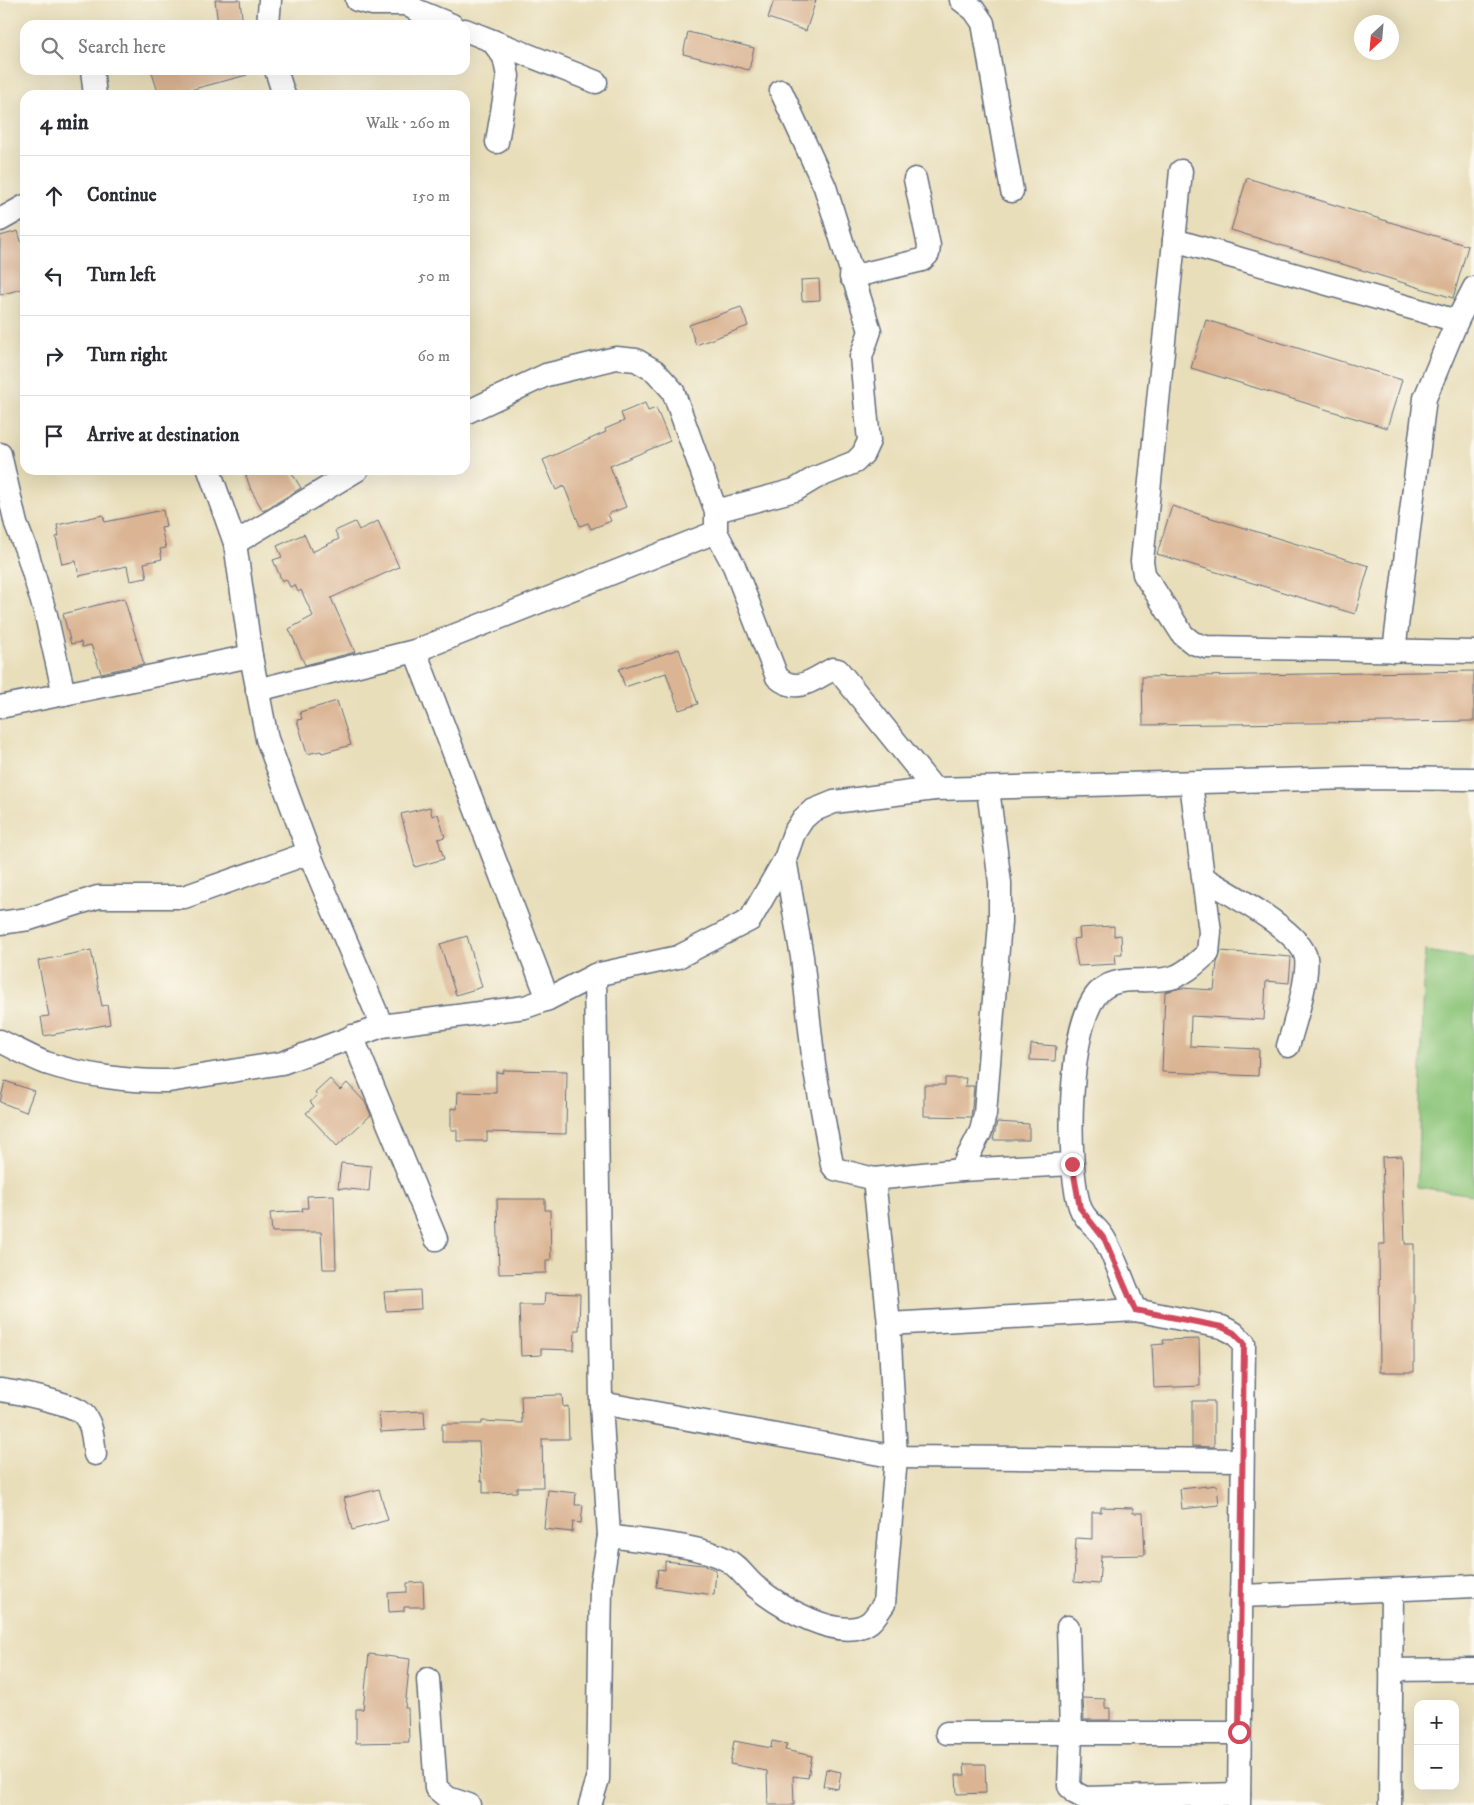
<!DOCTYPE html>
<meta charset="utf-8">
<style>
body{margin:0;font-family:"IM FELL DW Pica",serif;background:#f2f2f3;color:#2b2b33}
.controls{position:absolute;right:15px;bottom:15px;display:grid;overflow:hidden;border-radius:10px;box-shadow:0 5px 20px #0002}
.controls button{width:45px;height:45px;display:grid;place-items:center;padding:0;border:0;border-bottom:1px solid #e1e1e2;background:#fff;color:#2b2b33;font:25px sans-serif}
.compass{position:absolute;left:1354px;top:15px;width:45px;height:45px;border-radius:50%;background:#fff;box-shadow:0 5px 20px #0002;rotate:206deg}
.stop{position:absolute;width:15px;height:15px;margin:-11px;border:4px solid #d1495b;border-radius:50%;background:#fff}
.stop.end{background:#d1495b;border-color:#fff;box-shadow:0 1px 5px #0008}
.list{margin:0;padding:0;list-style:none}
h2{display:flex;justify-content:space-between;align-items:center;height:65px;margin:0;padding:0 20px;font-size:21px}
h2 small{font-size:16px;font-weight:400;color:#7c7c81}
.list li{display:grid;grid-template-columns:32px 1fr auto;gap:15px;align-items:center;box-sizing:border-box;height:80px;padding:0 20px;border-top:1px solid #e1e1e2}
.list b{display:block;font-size:19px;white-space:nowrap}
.list em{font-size:16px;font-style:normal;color:#7c7c81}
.icon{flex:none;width:28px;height:28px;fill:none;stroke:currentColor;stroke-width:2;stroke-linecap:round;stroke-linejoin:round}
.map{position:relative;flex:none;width:1474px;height:1805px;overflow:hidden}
.search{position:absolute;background:#fff;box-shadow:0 5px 20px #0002;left:20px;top:20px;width:450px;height:55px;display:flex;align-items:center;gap:12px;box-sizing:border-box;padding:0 18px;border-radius:15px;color:#7c7c81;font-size:19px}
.panel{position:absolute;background:#fff;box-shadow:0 5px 20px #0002;left:20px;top:90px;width:450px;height:385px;border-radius:15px}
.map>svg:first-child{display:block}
</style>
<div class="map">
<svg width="1474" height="1805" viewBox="0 0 1474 1805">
<rect width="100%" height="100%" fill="#fbf7ec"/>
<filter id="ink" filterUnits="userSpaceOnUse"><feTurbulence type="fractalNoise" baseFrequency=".02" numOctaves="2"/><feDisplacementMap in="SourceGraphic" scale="10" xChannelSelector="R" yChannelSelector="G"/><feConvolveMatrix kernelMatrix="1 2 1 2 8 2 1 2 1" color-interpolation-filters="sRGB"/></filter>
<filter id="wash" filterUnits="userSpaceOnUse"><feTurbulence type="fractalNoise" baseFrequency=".0096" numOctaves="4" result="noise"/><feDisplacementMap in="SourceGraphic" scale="20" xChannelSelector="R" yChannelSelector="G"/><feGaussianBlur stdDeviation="1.12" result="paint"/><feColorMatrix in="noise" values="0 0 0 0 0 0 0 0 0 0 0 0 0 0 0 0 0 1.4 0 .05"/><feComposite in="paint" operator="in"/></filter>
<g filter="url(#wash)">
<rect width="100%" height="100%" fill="#e8deba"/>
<polygon fill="#8dc67a" stroke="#547a6c" points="1425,951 1474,958 1474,1195 1417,1187"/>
<g id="blocks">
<g fill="#dab493">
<polygon points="215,0 240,0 243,25 218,25"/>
<polygon points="774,0 816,0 806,31 768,18"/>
<polygon points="688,32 754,48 749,70 683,54"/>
<polygon points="151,70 247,70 247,75 182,92 183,95 159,95"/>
<polygon points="1247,178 1468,246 1453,298 1231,230"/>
<polygon points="18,231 25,255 25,288 0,295 0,236"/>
<polygon points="819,279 820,300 802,301 801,280"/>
<polygon points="741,307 748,326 696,345 689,325"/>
<polygon points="1206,320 1402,380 1387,428 1191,368"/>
<polygon points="645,403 648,411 656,408 670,441 610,466 626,507 608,514 611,521 591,529 588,523 580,526 564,486 556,490 543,460 606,432 605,429 624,421 621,413"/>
<polygon points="244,470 290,470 301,488 263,511 251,490"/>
<polygon points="1172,506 1369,566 1355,614 1157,554"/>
<polygon points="163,510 166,527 161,528 166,548 160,549 162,559 144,563 147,578 130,581 127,566 79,576 76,561 62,564 56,537 59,536 57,525 103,515 105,522"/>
<polygon points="378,521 399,567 331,598 355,652 305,665 289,629 313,616 301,590 298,592 295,585 290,587 286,579 282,581 273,560 282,557 277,546 304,534 312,552 339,539 335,531 355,522 359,530"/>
<polygon points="124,598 144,664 101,673 91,645 82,647 81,642 71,644 63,614"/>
<polygon points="679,649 698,704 679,710 666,673 625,687 619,669"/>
<polygon points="1474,671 1474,721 1143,725 1142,677"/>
<polygon points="337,701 351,745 322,753 321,751 307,754 297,720 302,719 300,712"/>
<polygon points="430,807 432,816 438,814 445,837 438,839 444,859 415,867 401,814"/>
<polygon points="1114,926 1114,936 1121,935 1122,954 1115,954 1116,964 1078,966 1073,939 1080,938 1079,928"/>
<polygon points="467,936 482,987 456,995 440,944"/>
<polygon points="91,950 102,1006 107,1005 110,1024 44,1036 41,1017 49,1016 38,961"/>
<polygon points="1221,951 1291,957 1289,983 1266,981 1264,1020 1191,1016 1190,1046 1259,1049 1258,1076 1162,1072 1165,992 1181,988 1214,990 1217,963"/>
<polygon points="1031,1044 1056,1046 1055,1061 1030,1060"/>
<polygon points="503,1070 567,1071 566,1134 487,1132 487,1141 457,1141 457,1130 451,1130 451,1108 457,1109 458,1092 496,1093 496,1072 503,1073"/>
<polygon points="945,1078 966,1078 965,1086 974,1086 971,1117 924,1116 924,1085 945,1085"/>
<polygon points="330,1079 340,1090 347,1083 365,1102 371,1115 337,1146 306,1113 314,1106 310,1102 317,1096 315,1093"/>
<polygon points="5,1081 34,1091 26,1112 0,1102"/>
<polygon points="997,1122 1029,1124 1029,1140 993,1140"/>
<polygon points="1402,1156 1405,1244 1414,1244 1414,1372 1380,1372 1379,1244 1385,1244 1382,1157"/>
<polygon points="341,1163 371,1166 369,1191 338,1188"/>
<polygon points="334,1195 336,1269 323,1269 321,1232 272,1232 270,1213 303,1211 302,1208 308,1208 307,1196"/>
<polygon points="497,1199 545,1199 545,1210 550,1210 551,1260 546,1260 546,1273 499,1274"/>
<polygon points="420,1290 421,1309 386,1311 384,1292"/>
<polygon points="545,1293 580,1294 579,1330 575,1330 574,1350 541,1349 541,1355 521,1356 519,1305 544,1305"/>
<polygon points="1199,1339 1200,1386 1154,1388 1152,1345 1164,1344 1163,1340"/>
<polygon points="562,1395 563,1407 568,1406 569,1439 542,1439 543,1487 517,1487 517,1492 483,1493 483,1481 481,1481 479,1442 442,1442 442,1424 482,1424 482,1421 522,1423 521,1396"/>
<polygon points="1192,1401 1214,1401 1214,1447 1192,1446"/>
<polygon points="424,1411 425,1429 381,1432 379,1413"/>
<polygon points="1217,1485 1219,1505 1182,1509 1180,1489"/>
<polygon points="379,1489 388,1520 352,1530 344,1498"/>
<polygon points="548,1490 576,1493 575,1505 583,1505 581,1523 573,1522 572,1532 544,1529"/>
<polygon points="1101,1507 1133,1508 1133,1513 1143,1513 1145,1555 1101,1556 1099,1584 1074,1582 1076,1538 1092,1539 1092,1512 1101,1512"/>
<polygon points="665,1561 703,1565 716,1570 714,1595 656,1587 658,1569 665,1570"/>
<polygon points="423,1582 424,1607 404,1607 404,1611 389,1612 388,1593 407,1592 407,1583"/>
<polygon points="369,1654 410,1659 405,1708 408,1708 409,1742 356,1743 356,1709 363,1709"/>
<polygon points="1083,1698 1105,1699 1105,1708 1110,1708 1110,1720 1084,1720"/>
<polygon points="734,1741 771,1748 772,1741 787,1744 785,1750 812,1756 808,1778 793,1776 794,1805 768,1805 767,1771 730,1764"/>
<polygon points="964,1764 985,1764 986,1793 957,1794 956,1775 965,1775"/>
<polygon points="826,1769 841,1772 838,1789 823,1786"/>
</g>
</g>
</g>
<g filter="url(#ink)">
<use href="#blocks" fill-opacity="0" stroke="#636c7e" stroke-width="1"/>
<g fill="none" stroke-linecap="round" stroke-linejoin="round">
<g stroke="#636c7e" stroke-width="25">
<g id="minor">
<polyline points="357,0 373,4 406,4 418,11 452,25"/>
<polyline points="961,0 974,10 983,23 1012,191"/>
<polyline points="268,25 270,0"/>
<polyline points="465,30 596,82"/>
<polyline points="492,41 504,57 508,76 497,142"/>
<polyline points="92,70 95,95"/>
<polyline points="276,70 284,95"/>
<polyline points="1181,171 1142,561 1144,574 1183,635 1193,643 1206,647 1474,652"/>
<polyline points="0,220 25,206"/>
<polyline points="1174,240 1457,321"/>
<polyline points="851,277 922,260 928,254 929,246 915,179"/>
<polyline points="465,413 546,375 616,358 636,360 655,371 673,391 716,511 716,532 415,651 548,999"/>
<polyline points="0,454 16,524 27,552 46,615 64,694"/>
<polyline points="209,470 235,543 251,656 267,739 309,853 382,1026"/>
<polyline points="716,511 795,490 815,478 855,462 863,454 869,441 861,357 870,331 825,187 781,91"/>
<path d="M716 532 734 566 777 677C797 695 814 679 833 669L838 670 934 789"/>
<polyline points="235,543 357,470"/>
<polyline points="1394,651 1425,398 1457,321 1474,288"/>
<polyline points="257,690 415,651"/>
<polyline points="0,707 251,656"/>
<polyline points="785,859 802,957 814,1065 832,1165 835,1169 874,1179 961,1170 1072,1164"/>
<path d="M1204 878C1228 893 1301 931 1306 958 1309 979 1294 1025 1288 1046"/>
<polyline points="0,923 29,919 98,897 184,897 309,853"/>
<polyline points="352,1036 436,1239"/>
<path d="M0 1041C15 1048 30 1057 46 1063 81 1075 131 1082 169 1081L282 1063 382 1026 525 1007 548 999 595 975 678 957 750 920 785 859 794 833 803 819 812 811 834 802 934 789 1353 778 1474 779"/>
<polyline points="961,1170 981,1131 985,1114 1000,922 1000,883 988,789"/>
<path d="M1135 1310C1125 1287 1117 1262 1105 1240 1099 1228 1084 1220 1080 1207 1066 1166 1067 1018 1101 990 1121 973 1151 985 1174 977 1188 972 1197 962 1208 953L1210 932 1191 783"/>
<polyline points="889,1324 1135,1310 1222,1327 1234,1333 1244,1343 1239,1805"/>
<path d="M0 1390C16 1392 71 1403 82 1413 93 1423 93 1441 95 1454"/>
<polyline points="601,1403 896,1457 1242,1460"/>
<path d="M609 1536C640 1541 699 1545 725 1559 738 1565 745 1578 756 1587 779 1606 841 1644 870 1622 875 1618 880 1609 884 1604L896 1457 889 1324 874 1179"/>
<polyline points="1241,1596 1474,1586"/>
<polyline points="1068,1627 1071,1733 1069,1786 1075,1793 1085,1798 1239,1794"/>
<polyline points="1391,1670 1474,1669"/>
<polyline points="428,1679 436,1788 448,1798 469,1805"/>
<polyline points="947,1733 1239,1733"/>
<polyline points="590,1805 598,1779 601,1584 609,1536 601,1403 595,975"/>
<polyline points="1390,1805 1392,1590"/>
</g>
</g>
<use href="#minor" stroke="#fff" stroke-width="22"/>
</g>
</g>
<g fill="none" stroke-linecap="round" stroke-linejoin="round" filter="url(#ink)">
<polyline stroke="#d1495b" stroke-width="6" points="1072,1164 1080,1208 1105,1240 1135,1310 1222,1327 1234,1333 1244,1343 1239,1732"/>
</g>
</svg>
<div class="controls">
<button>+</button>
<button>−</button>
</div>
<svg class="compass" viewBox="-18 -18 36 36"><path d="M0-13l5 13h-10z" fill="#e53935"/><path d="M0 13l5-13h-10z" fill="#7c7c81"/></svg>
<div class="stop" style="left:1239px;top:1732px"></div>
<div class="stop end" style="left:1072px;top:1164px"></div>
<div class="search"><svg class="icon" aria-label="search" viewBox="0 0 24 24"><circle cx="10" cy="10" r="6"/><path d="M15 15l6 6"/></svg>Search here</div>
<section class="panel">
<h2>4 min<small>Walk · 260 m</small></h2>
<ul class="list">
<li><svg class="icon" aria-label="ahead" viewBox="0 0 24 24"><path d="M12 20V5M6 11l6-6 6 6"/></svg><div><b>Continue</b></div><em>150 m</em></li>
<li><svg class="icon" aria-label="left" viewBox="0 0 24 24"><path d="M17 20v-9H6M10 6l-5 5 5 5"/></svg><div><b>Turn left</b></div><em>50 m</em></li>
<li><svg class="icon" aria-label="right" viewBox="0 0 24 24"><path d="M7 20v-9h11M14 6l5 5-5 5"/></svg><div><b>Turn right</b></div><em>60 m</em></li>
<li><svg class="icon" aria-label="arrive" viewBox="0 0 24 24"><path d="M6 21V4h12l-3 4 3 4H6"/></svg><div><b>Arrive at destination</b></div></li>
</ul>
</section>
</div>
